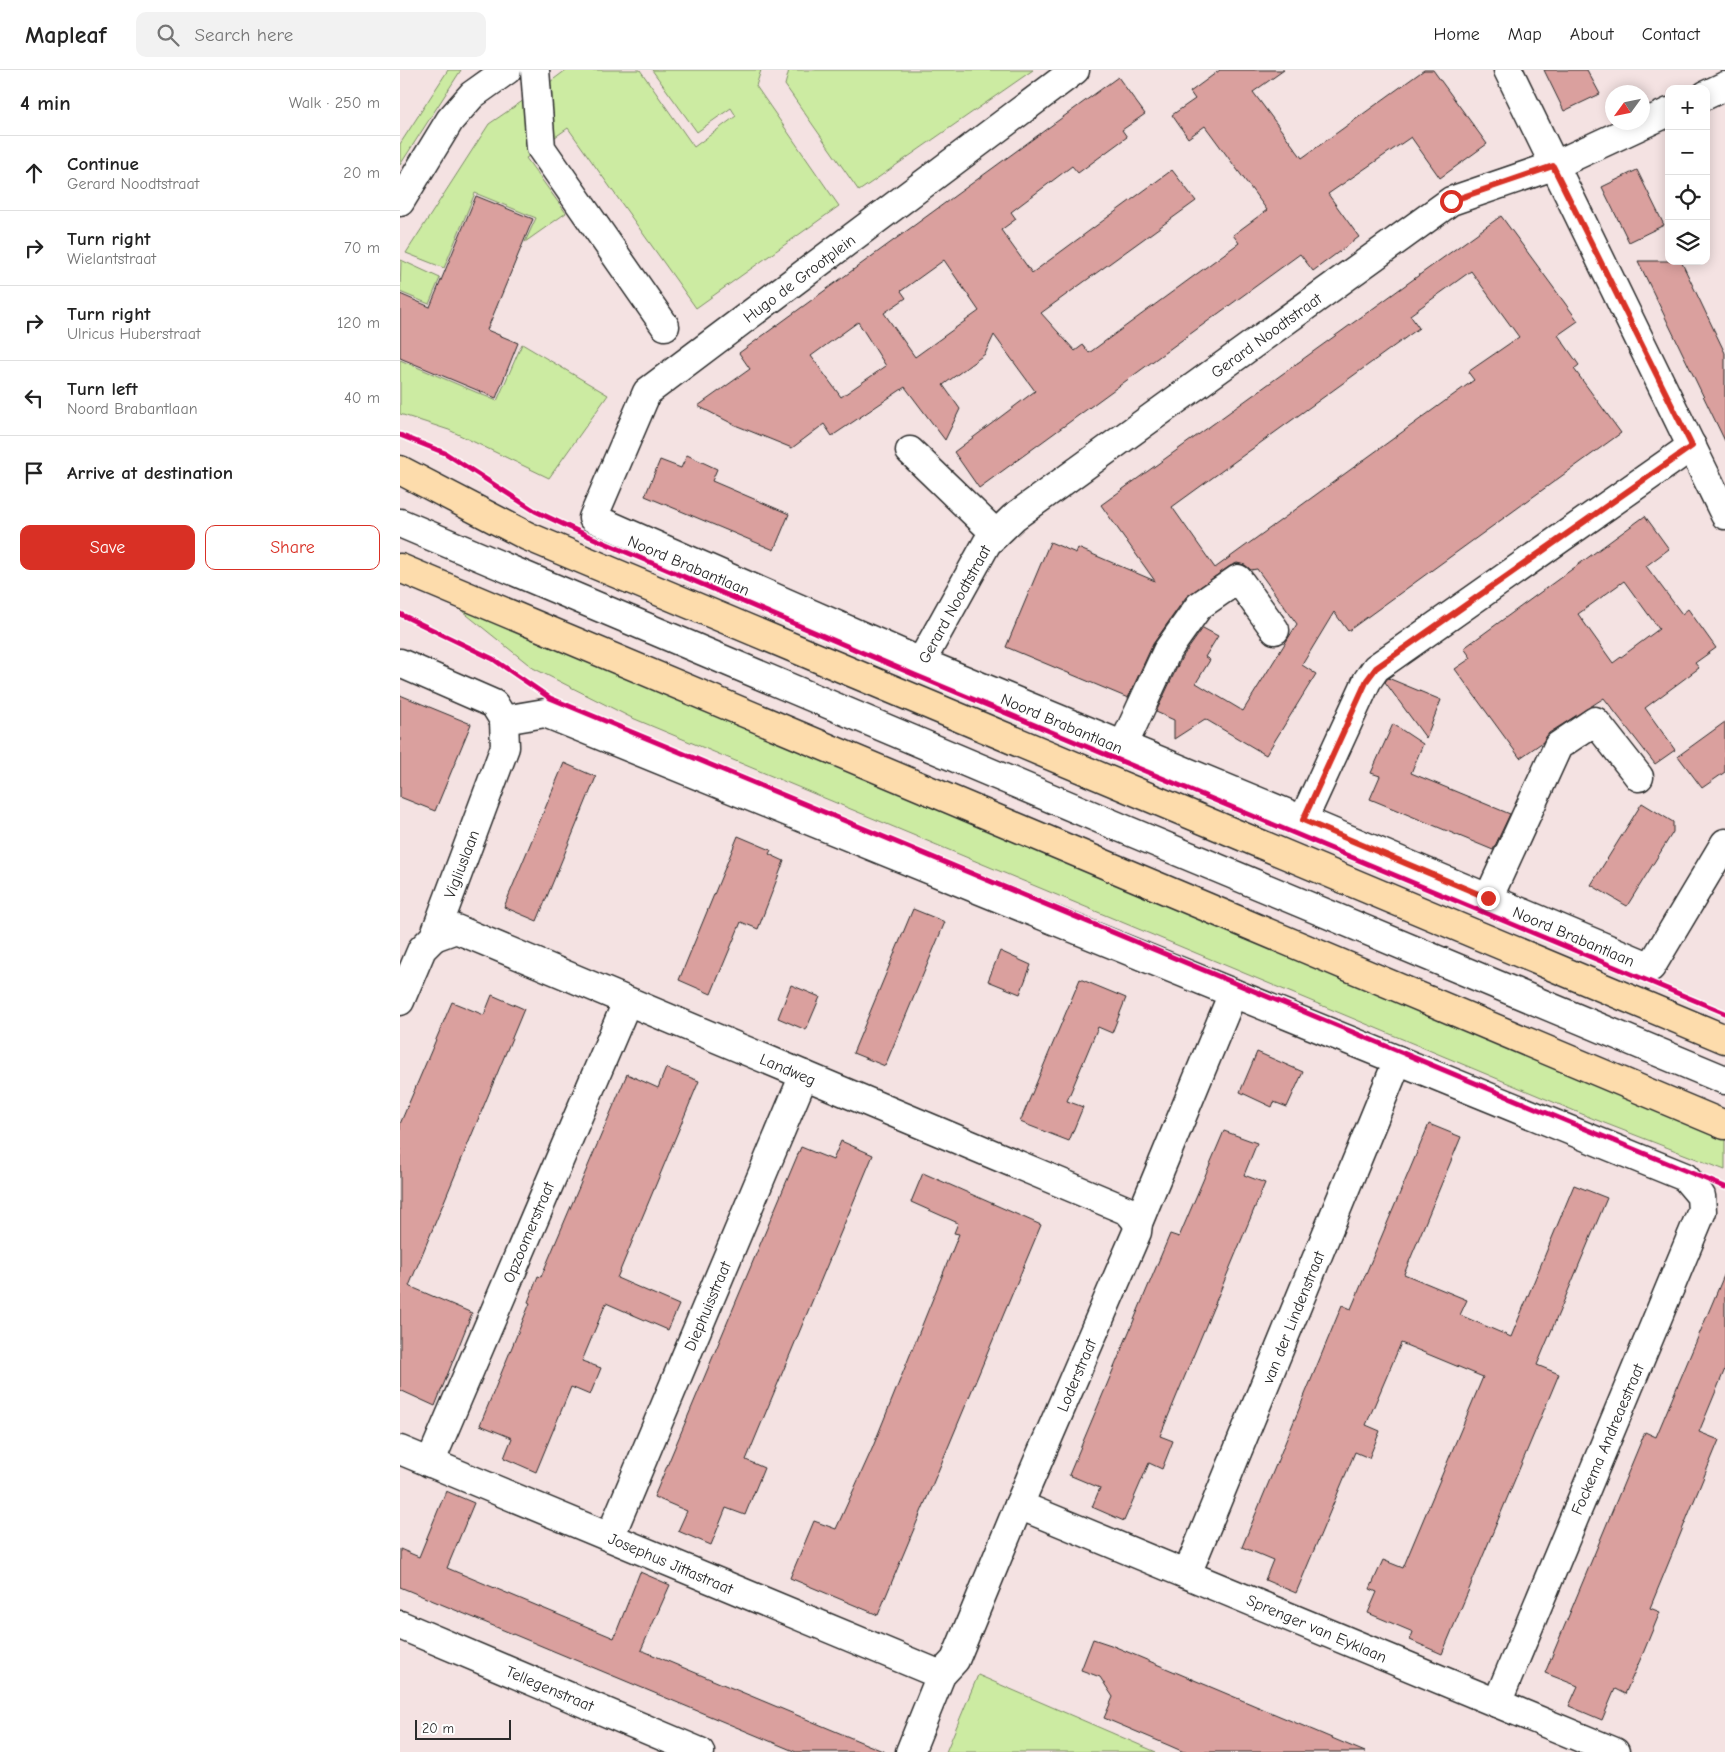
<!DOCTYPE html>
<meta charset="utf-8">
<style>
body{margin:0;font-family:"Comic Neue",sans-serif;background:#f2f2f2;color:#222}
.controls{position:absolute;right:15px;top:15px;display:grid;overflow:hidden;border-radius:10px;box-shadow:0 2px 12px #0003}
.controls button{width:45px;height:45px;display:grid;place-items:center;padding:0;border:0;border-bottom:1px solid #e0e0e0;background:#fff;color:#222;font:25px sans-serif}
.compass{position:absolute;left:1205px;top:15px;width:45px;height:45px;border-radius:50%;background:#fff;box-shadow:0 2px 12px #0003;rotate:237deg}
.scale{position:absolute;left:15px;bottom:12px;width:96px;box-sizing:border-box;padding-left:5px;border:2px solid #2b2b2b;border-top:0;font-size:14px;line-height:18px;white-space:nowrap;color:#2b2b2b;-webkit-text-stroke:4px #fff;paint-order:stroke}
.stop{position:absolute;width:15px;height:15px;margin:-11px;border:4px solid #d93025;border-radius:50%;background:#fff}
.stop.end{background:#d93025;border-color:#fff;box-shadow:0 1px 5px #0008}
.list{margin:0;padding:0;list-style:none}
h2{display:flex;justify-content:space-between;align-items:center;height:65px;margin:0;padding:0 20px;font-size:21px}
h2 small{font-size:16px;font-weight:400;color:#767676}
.list li{display:grid;grid-template-columns:32px 1fr auto;gap:15px;align-items:center;box-sizing:border-box;height:75px;padding:0 20px;border-top:1px solid #e0e0e0}
.list b{display:block;font-size:19px;white-space:nowrap}
.list p{margin:0;font-size:16px;white-space:nowrap;color:#767676}
.list em{font-size:16px;font-style:normal;color:#767676}
.actions{display:flex;gap:10px;padding:15px 20px}
.actions a{flex:1;padding:11px 0;border:1px solid #d93025;border-radius:10px;text-align:center;font-size:18px;color:#d93025}
.actions .main{background:#d93025;color:#fff}
.icon{flex:none;width:28px;height:28px;fill:none;stroke:currentColor;stroke-width:2;stroke-linecap:round;stroke-linejoin:round}
.map{position:relative;flex:none;width:1325px;height:1682px;overflow:hidden}
header{display:flex;align-items:center;gap:30px;box-sizing:border-box;height:70px;padding:0 25px;background:#fff;border-bottom:1px solid #e0e0e0}
header strong{font-size:24px}
nav{display:flex;gap:28px;margin-inline-start:auto;font-size:18px}
.search{width:350px;height:45px;background:#f2f2f2;display:flex;align-items:center;gap:12px;box-sizing:border-box;padding:0 18px;border-radius:10px;color:#767676;font-size:19px}
main{display:flex}
aside{flex:1;background:#fff}
.map>svg:first-child{display:block}
</style>
<header>
<strong>Mapleaf</strong>
<div class="search"><svg class="icon" aria-label="search" viewBox="0 0 24 24"><circle cx="10" cy="10" r="6"/><path d="M15 15l6 6"/></svg>Search here</div>
<nav><a>Home</a><a>Map</a><a>About</a><a>Contact</a></nav>
</header>
<main>
<aside>
<h2>4 min<small>Walk · 250 m</small></h2>
<ul class="list">
<li><svg class="icon" aria-label="ahead" viewBox="0 0 24 24"><path d="M12 20V5M6 11l6-6 6 6"/></svg><div><b>Continue</b><p>Gerard Noodtstraat</p></div><em>20 m</em></li>
<li><svg class="icon" aria-label="right" viewBox="0 0 24 24"><path d="M7 20v-9h11M14 6l5 5-5 5"/></svg><div><b>Turn right</b><p>Wielantstraat</p></div><em>70 m</em></li>
<li><svg class="icon" aria-label="right" viewBox="0 0 24 24"><path d="M7 20v-9h11M14 6l5 5-5 5"/></svg><div><b>Turn right</b><p>Ulricus Huberstraat</p></div><em>120 m</em></li>
<li><svg class="icon" aria-label="left" viewBox="0 0 24 24"><path d="M17 20v-9H6M10 6l-5 5 5 5"/></svg><div><b>Turn left</b><p>Noord Brabantlaan</p></div><em>40 m</em></li>
<li><svg class="icon" aria-label="arrive" viewBox="0 0 24 24"><path d="M6 21V4h12l-3 4 3 4H6"/></svg><div><b>Arrive at destination</b></div></li>
</ul>
<div class="actions"><a class="main">Save</a><a>Share</a></div>
</aside>
<div class="map">
<svg width="1325" height="1682" viewBox="0 0 1325 1682">
<rect width="100%" height="100%" fill="#f4e2e2"/>
<filter id="ink" filterUnits="userSpaceOnUse"><feTurbulence type="fractalNoise" baseFrequency=".02" numOctaves="2"/><feDisplacementMap in="SourceGraphic" scale="10" xChannelSelector="R" yChannelSelector="G"/><feConvolveMatrix kernelMatrix="1 2 1 2 8 2 1 2 1" color-interpolation-filters="sRGB"/></filter>
<g filter="url(#ink)">
<g fill="#cceba2" stroke="#7c8b66">
<polygon points="48,0 61,0 0,95 0,74"/>
<polygon points="166,0 240,0 294,77 336,46 331,38 297,62 252,0 361,0 356,16 439,136 296,238 168,58 148,72 146,15"/>
<polygon points="389,0 633,0 459,121 385,15"/>
<polygon points="130,26 134,83 126,88 166,143 125,172 136,148 75,123 44,198 6,183 89,54"/>
<polygon points="1,190 40,208 29,234 0,222"/>
<polygon points="122,274 208,325 149,408 49,360 0,344 0,290 97,331"/>
<polygon points="52,533 1325,1065 1325,1100 1194,1049 230,647 133,598"/>
<polygon points="578,1605 756,1682 546,1682"/>
</g>
<g fill="#daa09e" stroke="#2b2b2b" fill-rule="evenodd">
<path d="M820 0H884L853 22 902 88 1024 0H1033L1087 74 1040 108 1011 67 928 124 959 167 913 201 900 184 579 418 554 382 635 321 594 265 585 284 543 315 560 339 545 370 505 317 432 366 424 354 392 378 335 355 298 336 350 299 339 283 718 7 745 44 722 60 727 67 678 103 672 96 611 142 616 149 601 160 632 203 772 100 796 131 641 243 675 281 683 275 689 283 839 173 833 165 867 140 805 56 788 68 772 45 795 29 790 22ZM544 190 579 241 515 287 484 243 506 228 501 221ZM458 252 486 296 441 327 411 286Z"/>
<polygon points="1144,0 1187,0 1200,24 1164,41"/>
<polygon points="1237,100 1264,155 1229,172 1202,117"/>
<polygon points="76,126 133,149 87,260 118,273 96,328 0,288 0,224 30,237"/>
<path d="M1101 146 1178 251 1158 265 1179 295 1174 299 1221 363 948 561 934 542 902 595 916 604 866 685 805 649 774 669V650L756 642 781 589 803 558 818 566 805 587 810 590 796 613 843 641 897 554 857 499 851 500 845 495 837 493 830 496 786 527 753 574 728 628 606 577 650 472 676 483 678 478 755 511 701 435ZM1071 201 1119 267 1068 302 1074 310 815 498 772 437 1019 258 1010 245Z"/>
<polygon points="1238,191 1281,191 1325,283 1325,371"/>
<polygon points="287,385 317,399 312,411 389,444 374,480 245,426 260,390 281,398"/>
<path d="M1245 446 1269 479 1246 496 1282 544 1288 539 1316 578 1295 593 1299 598 1245 638 1275 680 1255 694 1204 628 1149 663 1143 672 1120 688 1055 599 1071 588 1064 578ZM1224 511 1259 559 1213 593 1178 544Z"/>
<polygon points="988,608 1041,630 1026,668 985,612"/>
<polygon points="0,625 71,654 35,741 0,727"/>
<polygon points="1325,652 1325,702 1302,718 1278,686"/>
<polygon points="993,654 1023,674 1011,703 1110,744 1093,780 970,729 980,706 971,703"/>
<polygon points="164,693 196,707 137,851 104,837"/>
<polygon points="1242,733 1273,752 1273,762 1227,836 1191,815"/>
<polygon points="338,766 371,780 369,784 384,791 358,859 341,852 311,924 279,910"/>
<polygon points="513,839 545,852 485,996 453,983"/>
<polygon points="600,881 631,895 620,924 588,911"/>
<polygon points="680,909 726,928 712,963 698,957 667,1031 683,1037 669,1071 620,1052"/>
<polygon points="391,915 420,927 406,960 378,948"/>
<polygon points="92,925 124,939 9,1216 72,1243 35,1336 0,1320 0,1054 52,932 84,945"/>
<polygon points="857,982 903,1002 887,1037 874,1032 872,1037 840,1022"/>
<polygon points="266,998 299,1011 217,1208 279,1235 268,1260 206,1233 182,1291 201,1298 190,1325 171,1317 136,1402 104,1388 112,1368 80,1355 130,1233 128,1232 138,1206 141,1207 227,1004 258,1018"/>
<polygon points="1029,1054 1061,1067 1004,1204 1067,1230 1060,1245 1111,1267 1174,1115 1207,1128 1137,1295 1159,1304 1042,1584 1010,1570 1013,1562 968,1543 977,1522 970,1519 983,1490 1003,1498 1083,1307 1001,1273 966,1355 980,1361 969,1388 955,1382 896,1523 865,1510 873,1490 842,1477 942,1235 951,1239"/>
<polygon points="824,1061 857,1073 844,1105 865,1113 760,1366 773,1371 762,1399 749,1393 724,1451 692,1437 700,1418 669,1405 770,1164 779,1167"/>
<polygon points="441,1071 473,1085 346,1390 364,1398 345,1445 326,1438 311,1475 278,1461 287,1441 254,1427 401,1077 433,1090"/>
<polygon points="523,1103 641,1155 478,1545 390,1508 414,1451 436,1459 472,1379 559,1164 554,1163 558,1153 511,1132"/>
<polygon points="1325,1203 1325,1299 1299,1362 1319,1370 1250,1538 1260,1542 1244,1581 1225,1624 1215,1619 1202,1650 1169,1636 1178,1616 1145,1603 1245,1362 1256,1367"/>
<polygon points="46,1421 74,1433 47,1498 214,1568 240,1502 270,1515 241,1580 485,1682 396,1682 0,1517 0,1479 19,1487"/>
<polygon points="693,1569 711,1575 965,1682 784,1682 768,1675 704,1648 713,1627 700,1607 681,1600"/>
</g>
<g fill="none" stroke-linecap="round" stroke-linejoin="round">
<g stroke="#2b2b2b" stroke-width="31">
<g id="minor">
<polyline points="135,0 141,78 265,256"/>
<polyline points="675,0 247,322 193,448 521,592 903,750 1251,897 1325,773"/>
<polyline points="1108,0 1325,445"/>
<polyline points="1306,25 1325,16"/>
<polyline points="0,132 50,50 72,25 107,0"/>
<polyline points="510,381 596,464"/>
<polyline points="0,453 724,759 1325,1010"/>
<polyline points="521,592 587,473 614,447 1051,131 1153,96 1269,42"/>
<polyline points="0,593 94,634 104,650"/>
<polyline points="104,650 145,643 1285,1107 1301,1126 1302,1141 1097,1633"/>
<polyline points="723,676 767,581 799,536 838,509 875,560"/>
<polyline points="903,750 967,611 976,598 1292,376"/>
<polyline points="1088,829 1158,676 1195,651 1239,707"/>
<polyline points="34,867 56,859 728,1141 738,1153"/>
<polyline points="0,931 22,879 34,867 105,677 104,650"/>
<polyline points="0,1380 541,1605"/>
<polyline points="30,1393 227,932"/>
<polyline points="619,1435 1215,1682"/>
<polyline points="210,1467 404,1005"/>
<polyline points="787,1504 998,990"/>
<polyline points="0,1555 300,1682"/>
<polyline points="510,1682 541,1605 555,1590 619,1435 737,1162 738,1153 833,923"/>
</g>
</g>
<g stroke="#2b2b2b" stroke-width="31">
<g id="major">
<polyline points="0,400 127,466 1325,969"/>
<polyline points="0,498 1325,1055"/>
</g>
</g>
<use href="#minor" stroke="#fff" stroke-width="28"/>
<use href="#major" stroke="#fddcac" stroke-width="28"/>
<g stroke="#fff" stroke-width="8">
<g id="cycleway">
<polyline points="0,365 45,383 135,441 186,465 515,605 1325,943"/>
<polyline points="0,544 93,589 150,628 1325,1117"/>
</g>
</g>
<use href="#cycleway" stroke="#d6006c" stroke-width="5"/>
</g>
</g>
<g fill="none" stroke-linecap="round" stroke-linejoin="round" filter="url(#ink)">
<polyline stroke="#d93025" stroke-width="6" points="1051,131 1153,96 1292,376 976,598 967,610 903,750 1088,828"/>
</g>
<g text-anchor="middle" stroke-width="4" stroke-linejoin="round" paint-order="stroke">
<g font-size="16" fill="#2b2b2b" stroke="#fff">
<text transform="translate(399 208) rotate(-37)" y="6">Hugo de Grootplein</text>
<text transform="translate(866 265) rotate(-36)" y="6">Gerard Noodtstraat</text>
<text transform="translate(289 495) rotate(23)" y="6">Noord Brabantlaan</text>
<text transform="translate(554 534) rotate(-61)" y="6">Gerard Noodtstraat</text>
<text transform="translate(662 653) rotate(23)" y="6">Noord Brabantlaan</text>
<text transform="translate(61 794) rotate(-69)" y="6">Vigliuslaan</text>
<text transform="translate(1174 866) rotate(23)" y="6">Noord Brabantlaan</text>
<text transform="translate(388 999) rotate(23)" y="6">Landweg</text>
<text transform="translate(128 1162) rotate(-67)" y="6">Opzoomerstraat</text>
<text transform="translate(307 1236) rotate(-67)" y="6">Diephuisstraat</text>
<text transform="translate(893 1247) rotate(-68)" y="6">van der Lindenstraat</text>
<text transform="translate(676 1305) rotate(-67)" y="6">Loderstraat</text>
<text transform="translate(1207 1369) rotate(-67)" y="6">Fockema Andreaestraat</text>
<text transform="translate(271 1493) rotate(23)" y="6">Josephus Jittastraat</text>
<text transform="translate(917 1558) rotate(23)" y="6">Sprenger van Eyklaan</text>
<text transform="translate(150 1618) rotate(23)" y="6">Tellegenstraat</text>
</g>
</g>
</svg>
<div class="controls">
<button>+</button>
<button>−</button>
<button><svg class="icon" aria-label="locate" viewBox="0 0 24 24"><circle cx="12" cy="12" r="6"/><path d="M12 2v4M12 18v4M2 12h4M18 12h4"/></svg></button>
<button><svg class="icon" aria-label="layers" viewBox="0 0 24 24"><path d="M12 4l9 5-9 5-9-5zM3 14l9 5 9-5"/></svg></button>
</div>
<svg class="compass" viewBox="-18 -18 36 36"><path d="M0-13l5 13h-10z" fill="#e53935"/><path d="M0 13l5-13h-10z" fill="#767676"/></svg>
<div class="scale">20 m</div>
<div class="stop" style="left:1051px;top:131px"></div>
<div class="stop end" style="left:1088px;top:828px"></div>
</div>
</main>
